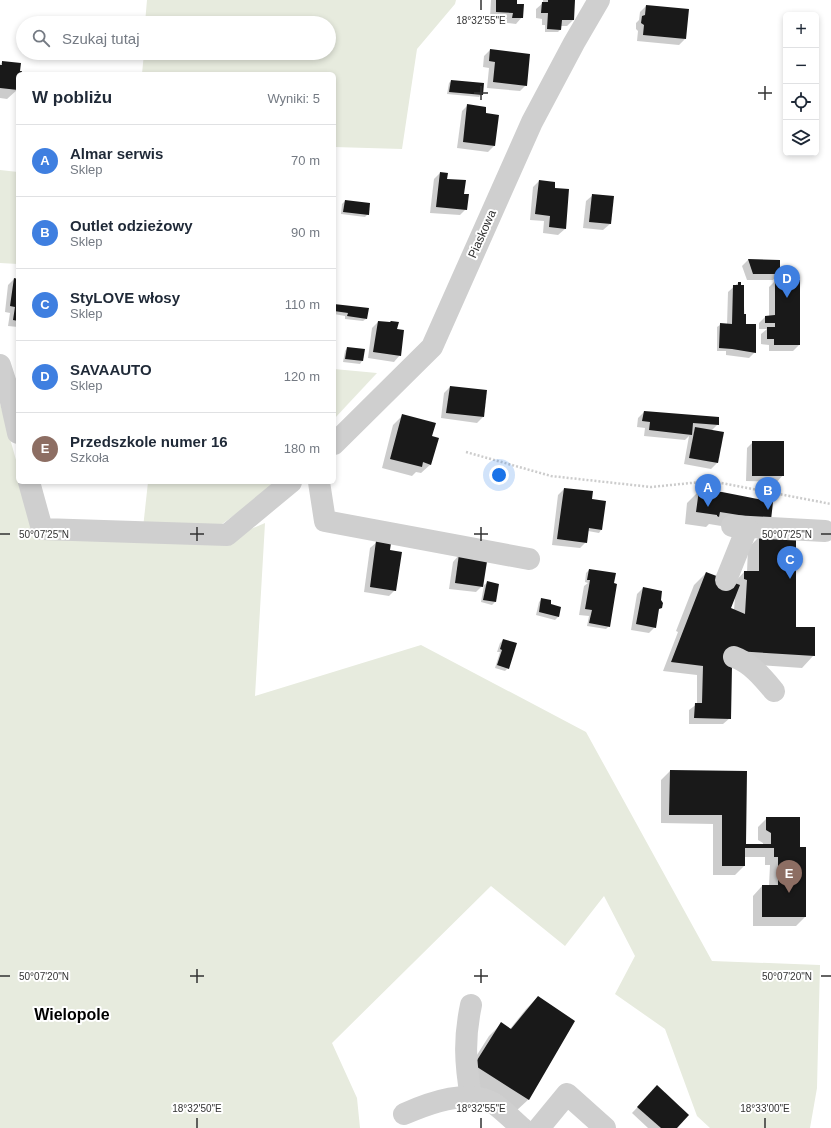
<!DOCTYPE html>
<html lang="pl">
<meta charset="utf-8">
<style>
body{margin:0;font-family:Helvetica,sans-serif;background:#f2f2f3;color:#1f2937}
.controls{position:absolute;right:12px;top:12px;display:grid;overflow:hidden;border-radius:6px;box-shadow:0 2px 6px #0003}
.controls button{width:36px;height:36px;display:grid;place-items:center;padding:0;border:0;border-bottom:1px solid #e0e1e3;background:#fff;color:#1f2937;font:20px sans-serif}
.you{position:absolute;left:499px;top:475px;width:14px;height:14px;margin:-10px;border:3px solid #fff;border-radius:50%;background:#1a73e8;box-shadow:0 0 0 6px #1a73e833}
.badge{display:grid;place-items:center;width:26px;height:26px;border-radius:50%;background:#1a73e8;color:#fff;font-size:13px;font-weight:700}
.pin{position:absolute;translate:-50% -33px;filter:drop-shadow(0 1px 2px #0008)}
.pin::after{content:'';position:absolute;top:21px;width:14px;height:12px;background:inherit;clip-path:polygon(0 0,100% 0,50% 100%)}
.list{margin:0;padding:0;list-style:none}
h2{display:flex;justify-content:space-between;align-items:center;height:52px;margin:0;padding:0 16px;font-size:17px}
h2 small{font-size:13px;font-weight:400;color:#747a83}
.list li{display:grid;grid-template-columns:26px 1fr auto;gap:12px;align-items:center;box-sizing:border-box;height:72px;padding:0 16px;border-top:1px solid #e0e1e3}
.list b{display:block;font-size:15px;white-space:nowrap}
.list p{margin:0;font-size:13px;white-space:nowrap;color:#747a83}
.list em{font-size:13px;font-style:normal;color:#747a83}
.icon{flex:none;width:22px;height:22px;fill:none;stroke:currentColor;stroke-width:2;stroke-linecap:round;stroke-linejoin:round}
.map{position:relative;flex:none;width:831px;height:1128px;overflow:hidden}
.search{position:absolute;background:#fff;box-shadow:0 2px 6px #0003;left:16px;top:16px;width:320px;height:44px;display:flex;align-items:center;gap:10px;box-sizing:border-box;padding:0 14px;border-radius:22px;color:#747a83;font-size:15px}
.panel{position:absolute;background:#fff;box-shadow:0 2px 6px #0003;left:16px;top:72px;width:320px;height:412px;border-radius:6px}
.map>svg:first-child{display:block}
</style>
<div class="map">
<svg width="831" height="1128" viewBox="0 0 831 1128">
<rect width="100%" height="100%" fill="#fff"/>
<g fill="#e7ebde">
<polygon points="147,0 456,0 455,4 417,49 402,149 334,147 334,74 142,74 144,53 329,53 329,23 145,23"/>
<polygon points="0,170 18,172 18,264 0,263"/>
<polygon points="334,369 377,373 334,419"/>
<polygon points="0,403 18,467 18,482 23,482 42,539 216,544 265,523 255,696 421,645 586,732 712,961 820,965 817,1088 810,1128 710,1128 697,1116 665,1029 615,994 635,956 604,896 565,946 491,886 332,1043 357,1098 360,1128 0,1128"/>
<polygon points="148,482 275,482 266,492 218,527 143,528"/>
</g>
<g fill="#0003" fill-rule="evenodd">
<polygon points="491,0 516,0 516,4 522,17 516,24 507,23 507,19 490,18"/>
<polygon points="543,0 574,0 573,20 567,26 561,26 560,30 558,32 545,32 545,25 542,25 542,19 536,18 536,9 543,3"/>
<polygon points="646,6 685,39 679,45 637,41 638,31 636,29 636,23 639,20 640,12"/>
<polygon points="490,50 526,85 520,91 487,88 489,68 483,67 484,56"/>
<polygon points="2,62 19,71 20,74 18,74 17,90 7,99 0,98 0,65"/>
<polygon points="451,81 482,94 479,97 447,94 449,83"/>
<polygon points="468,105 494,146 488,152 457,148 462,111"/>
<polygon points="440,173 466,209 460,215 430,213 434,179"/>
<polygon points="539,181 554,189 565,229 558,235 543,233 544,221 530,220 533,187"/>
<polygon points="593,195 610,224 603,230 583,228 586,201"/>
<polygon points="345,201 368,214 365,217 341,214 342,204"/>
<polygon points="748,260 779,261 779,274 773,280 747,280 742,266"/>
<polygon points="14,279 18,280 18,327 8,326 10,313 5,312 8,285"/>
<polygon points="775,281 799,281 799,345 793,351 769,351 769,345 761,344 761,334 767,329 759,329 759,323 765,317 769,316 769,287"/>
<polygon points="738,283 740,283 740,286 743,286 745,325 755,352 749,358 726,355 726,351 717,351 717,327 720,325 727,325 728,292"/>
<polygon points="334,305 366,319 363,321 345,319 345,316 334,314"/>
<polygon points="378,322 396,329 400,355 394,362 368,358 372,328"/>
<polygon points="347,348 362,361 360,364 343,362 345,351"/>
<polygon points="450,387 483,417 477,423 441,418 444,393"/>
<polygon points="644,412 718,424 711,431 723,433 717,463 711,469 684,464 689,436 685,440 644,436 645,428 637,427 638,418"/>
<polygon points="402,416 431,437 431,464 421,473 416,472 412,476 382,468 393,425"/>
<polygon points="753,442 783,475 777,482 746,481 747,448"/>
<polygon points="564,489 591,500 601,530 599,533 588,531 586,542 580,548 552,545 558,495"/>
<polygon points="699,491 772,503 758,532 709,524 706,527 685,524 687,503"/>
<path d="M760 536 795 628 814 655 802 668 731 663 730 718 723 724H689V710L697 704V675L663 671 678 632 676 631 694 585 706 573 733 584 744 572H747L748 548ZM735 597 734 610 730 609Z"/>
<polygon points="377,542 388,551 395,590 389,596 364,592 370,548"/>
<polygon points="459,555 482,586 476,592 449,589 453,562"/>
<polygon points="589,570 609,626 606,629 587,626 589,616 579,615 584,586 588,583 585,582 586,573"/>
<polygon points="487,583 498,585 495,602 492,605 481,602 484,585"/>
<polygon points="643,588 658,610 655,627 649,633 631,630 637,594"/>
<polygon points="542,599 549,605 560,607 558,617 555,620 536,615 539,602"/>
<polygon points="503,640 508,668 505,671 495,668 500,652 497,652 500,643"/>
<polygon points="670,771 746,772 745,845 763,845 763,843 758,840 758,827 767,818 805,917 796,926 753,926 753,896 762,886 769,886 770,865 765,865 765,857 744,857 744,866 735,875 713,875 713,824 661,823 661,780"/>
<polygon points="538,997 529,1099 516,1111 463,1077 489,1036 501,1024 510,1029 526,1009"/>
<polygon points="651,1093 675,1128 648,1128 632,1113"/>
</g>
<g fill="#191919">
<polygon points="496,0 517,0 517,4 524,4 523,18 512,18 513,13 496,12"/>
<polygon points="548,0 575,0 574,20 562,20 561,30 547,29 548,13 541,13 542,2 548,2"/>
<polygon points="646,5 689,9 686,39 643,35 644,25 641,23 642,16 645,15"/>
<polygon points="490,49 530,54 527,86 493,82 495,62 489,61"/>
<polygon points="2,61 21,63 20,71 22,71 21,74 18,74 18,90 0,88 0,65 2,65"/>
<polygon points="451,80 484,83 483,95 449,92"/>
<polygon points="467,104 486,107 486,113 499,115 495,146 463,142"/>
<polygon points="440,172 448,173 447,179 466,180 464,194 469,194 467,210 436,207"/>
<polygon points="539,180 555,182 555,188 569,189 566,229 549,227 550,216 535,214"/>
<polygon points="592,194 614,196 611,224 589,222"/>
<polygon points="345,200 370,203 369,215 343,212"/>
<polygon points="748,259 780,260 780,274 753,274"/>
<polygon points="14,278 18,279 18,321 13,320 15,307 10,306"/>
<polygon points="775,280 800,280 800,345 774,345 774,339 767,339 767,327 775,327 775,323 765,323 765,316 775,315"/>
<polygon points="738,282 741,282 741,285 744,285 744,314 746,314 746,324 756,324 756,353 732,349 719,348 720,323 732,324 733,285 738,285"/>
<polygon points="334,304 369,308 367,319 347,316 348,313 334,311"/>
<polygon points="378,321 390,322 391,321 399,322 397,329 404,330 401,356 373,352"/>
<polygon points="347,347 365,349 363,361 345,359"/>
<polygon points="450,386 487,390 484,417 446,413"/>
<polygon points="644,411 719,417 719,425 693,423 692,435 649,430 650,422 642,421"/>
<polygon points="402,414 436,423 432,436 439,438 431,465 423,462 422,467 390,459"/>
<polygon points="695,427 724,432 718,463 689,458"/>
<rect x="752" y="441" width="32" height="35"/>
<polygon points="564,488 593,491 592,499 606,501 602,530 589,528 587,543 557,539"/>
<polygon points="699,490 722,492 773,502 771,520 720,512 719,517 717,516 717,515 696,512"/>
<polygon points="759,535 796,535 796,627 815,627 815,656 736,651 732,666 731,719 694,718 695,703 702,703 703,666 671,662 706,572 740,585 731,608 745,614 747,580 744,579 744,571 759,571"/>
<polygon points="376,541 391,543 390,550 402,552 396,591 370,587"/>
<polygon points="459,554 488,555 483,587 455,583"/>
<polygon points="589,569 616,573 614,583 617,584 610,627 589,623 592,610 585,609 590,580 587,580"/>
<polygon points="487,581 499,584 496,602 483,600"/>
<polygon points="643,587 662,591 661,600 663,603 662,608 659,609 656,628 636,624"/>
<polygon points="541,598 551,600 551,604 561,607 559,617 539,612"/>
<polygon points="503,639 517,643 509,669 497,665 502,650 500,649"/>
<polygon points="670,770 747,771 746,844 771,844 771,833 766,830 766,817 800,817 800,847 806,847 806,917 762,917 762,885 778,885 778,857 774,857 774,848 745,848 745,866 722,866 722,815 669,815"/>
<polygon points="538,996 575,1021 529,1100 474,1065 501,1022 511,1029"/>
<polygon points="657,1085 689,1115 677,1128 661,1128 637,1107"/>
</g>
<g fill="none" stroke-linecap="round" stroke-linejoin="round">
<polyline stroke="#ccc" stroke-width="2.5" stroke-dasharray="2 2" stroke-linecap="butt" points="466,452 551,476 651,487 711,481 831,504"/>
<g stroke="#cfcfcf" stroke-width="22">
<polyline points="0,365 9,393 18,433"/>
<polyline points="334,444 432,347 532,122 574,43 599,0"/>
<polyline points="29,482 42,529 227,535 291,482"/>
<polyline points="319,482 325,521 529,559"/>
<polyline points="732,526 825,531"/>
<polyline points="726,580 747,528"/>
<path d="M734 657C751 663 763 678 774 691"/>
<path d="M471 1097C465 1063 464 1038 471 1005"/>
<path d="M404 1114C429 1103 471 1087 496 1105 505 1112 513 1120 522 1128"/>
<polyline points="539,1128 567,1094 605,1128"/>
</g>
</g>
<path fill="none" stroke="#323232" stroke-width="1.5" d="M481 0V10M481 86V100M765 86V100M474 93H488M758 93H772M197 527V541M481 527V541M0 534H10M190 534H204M474 534H488M821 534H831M197 969V983M481 969V983M0 976H10M190 976H204M474 976H488M821 976H831M197 1118V1128M481 1118V1128M765 1118V1128"/>
<g text-anchor="middle" stroke-width="4" stroke-linejoin="round" paint-order="stroke">
<g font-size="12" fill="#323232" stroke="#fff">
<text transform="translate(482 234) rotate(-66)" y="4">Piaskowa</text>
</g>
<g font-size="16" font-weight="bold" fill="#000" stroke="#fff">
<text x="72" y="1020">Wielopole</text>
</g>
</g>
<g font-size="10" text-anchor="middle" fill="#323232" stroke="#fff" stroke-width="4" stroke-linejoin="round" paint-order="stroke">
<text x="481" y="24">18°32'55"E</text>
<text x="44" y="538">50°07'25"N</text>
<text x="787" y="538">50°07'25"N</text>
<text x="44" y="980">50°07'20"N</text>
<text x="787" y="980">50°07'20"N</text>
<text x="197" y="1112">18°32'50"E</text>
<text x="481" y="1112">18°32'55"E</text>
<text x="765" y="1112">18°33'00"E</text>
</g>
</svg>
<div class="controls">
<button>+</button>
<button>−</button>
<button><svg class="icon" aria-label="locate" viewBox="0 0 24 24"><circle cx="12" cy="12" r="6"/><path d="M12 2v4M12 18v4M2 12h4M18 12h4"/></svg></button>
<button><svg class="icon" aria-label="layers" viewBox="0 0 24 24"><path d="M12 4l9 5-9 5-9-5zM3 14l9 5 9-5"/></svg></button>
</div>
<div class="you"></div>
<div class="pin badge" style="left:708px;top:507px;background:#3f7fe0">A</div>
<div class="pin badge" style="left:768px;top:510px;background:#3f7fe0">B</div>
<div class="pin badge" style="left:790px;top:579px;background:#3f7fe0">C</div>
<div class="pin badge" style="left:787px;top:298px;background:#3f7fe0">D</div>
<div class="pin badge" style="left:789px;top:893px;background:#8d6e63">E</div>
<div class="search"><svg class="icon" aria-label="search" viewBox="0 0 24 24"><circle cx="10" cy="10" r="6"/><path d="M15 15l6 6"/></svg>Szukaj tutaj</div>
<section class="panel">
<h2>W pobliżu<small>Wyniki: 5</small></h2>
<ul class="list">
<li><span class="badge" style="background:#3f7fe0">A</span><div><b>Almar serwis</b><p>Sklep</p></div><em>70 m</em></li>
<li><span class="badge" style="background:#3f7fe0">B</span><div><b>Outlet odzieżowy</b><p>Sklep</p></div><em>90 m</em></li>
<li><span class="badge" style="background:#3f7fe0">C</span><div><b>StyLOVE włosy</b><p>Sklep</p></div><em>110 m</em></li>
<li><span class="badge" style="background:#3f7fe0">D</span><div><b>SAVAAUTO</b><p>Sklep</p></div><em>120 m</em></li>
<li><span class="badge" style="background:#8d6e63">E</span><div><b>Przedszkole numer 16</b><p>Szkoła</p></div><em>180 m</em></li>
</ul>
</section>
</div>
